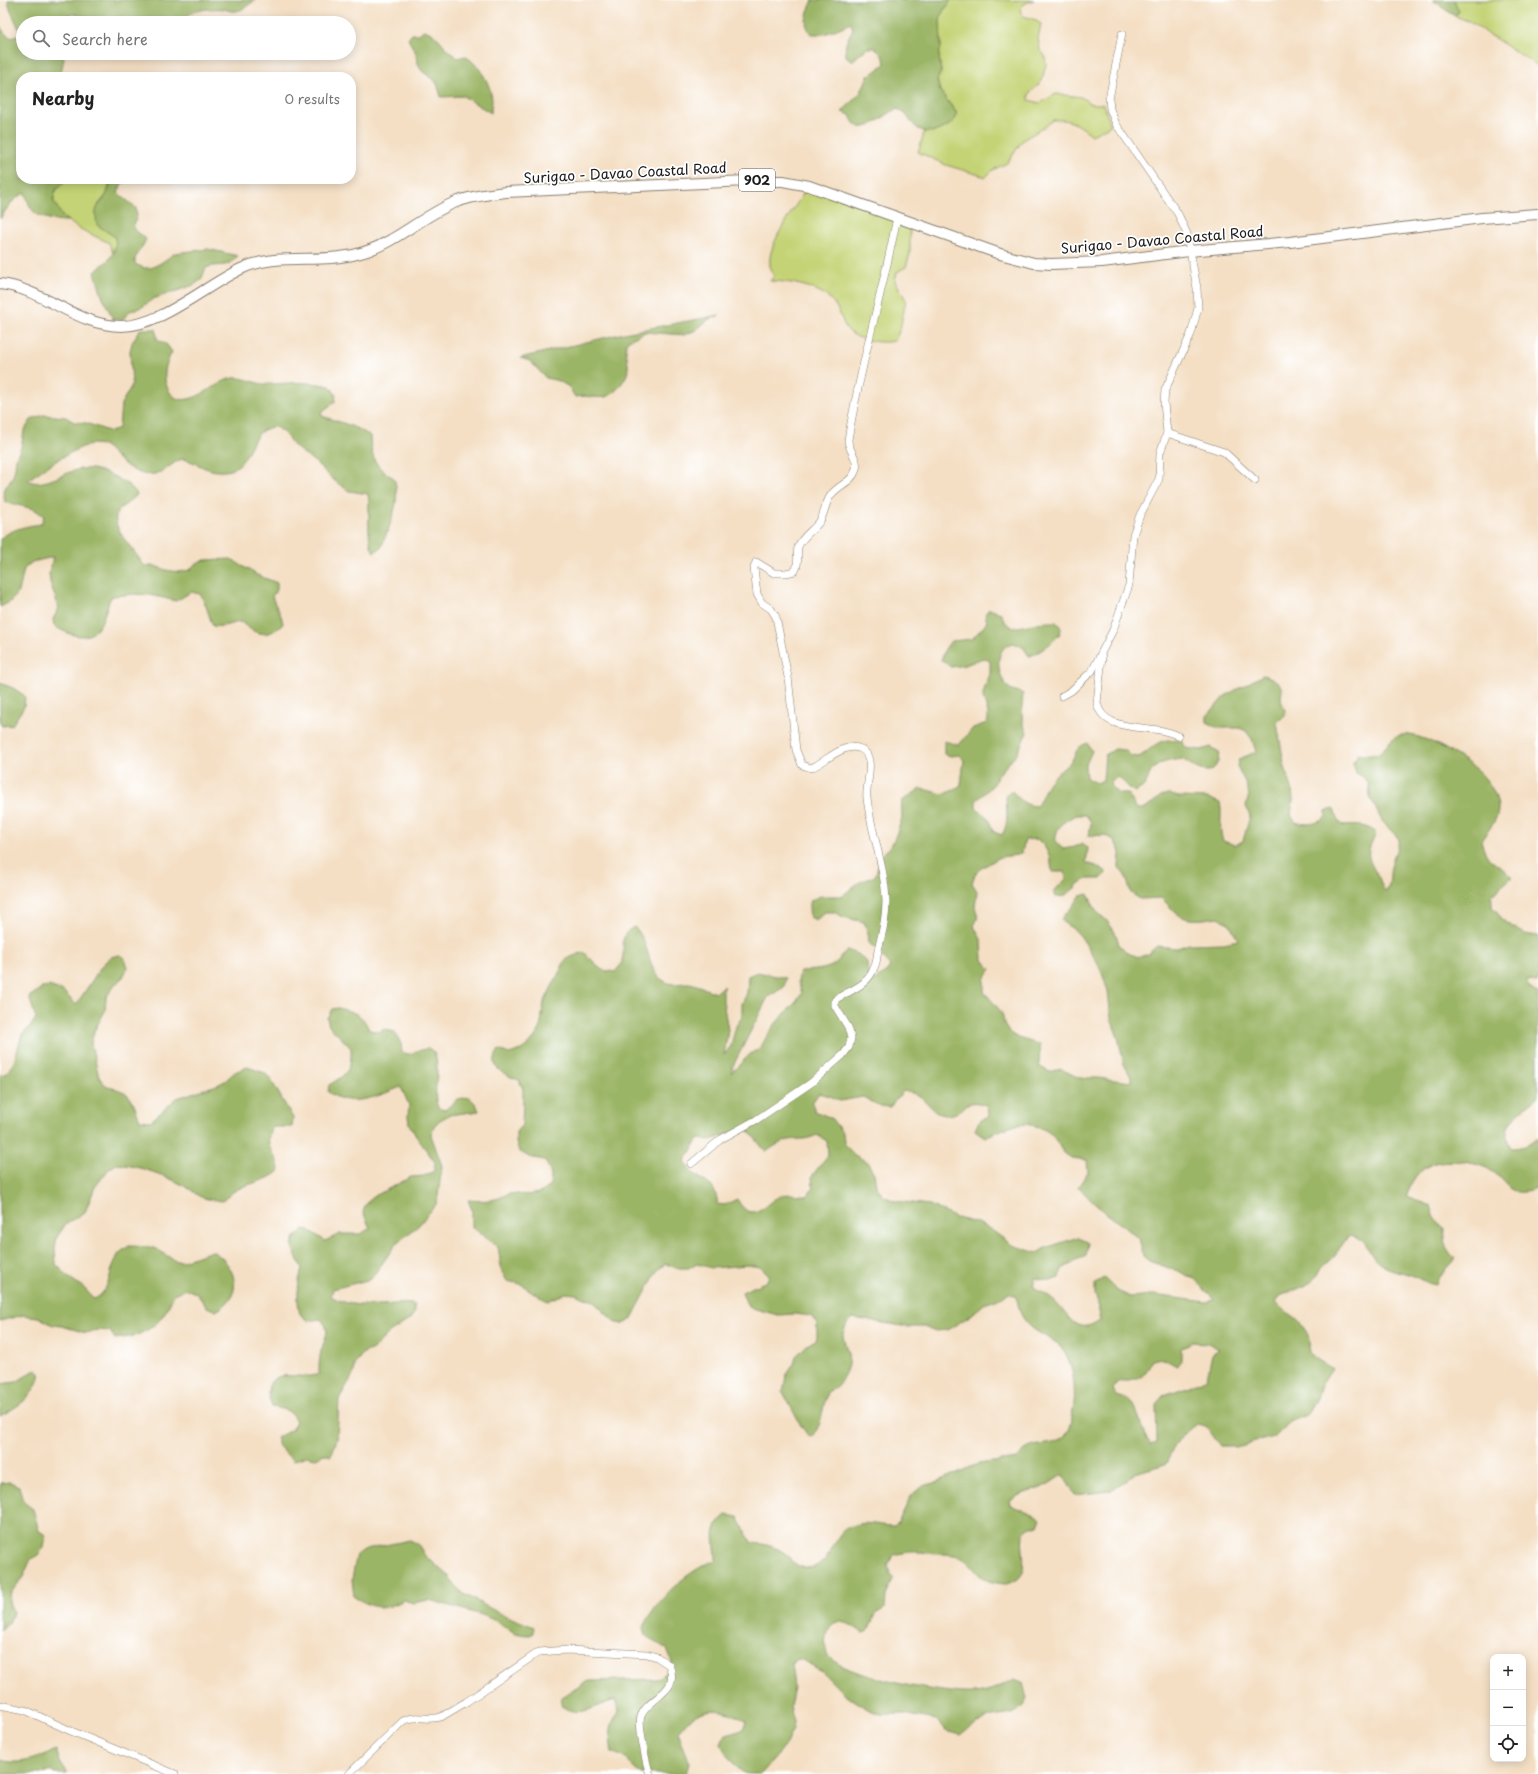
<!DOCTYPE html>
<meta charset="utf-8">
<style>
body{margin:0;font-family:"Playpen Sans",sans-serif;background:#f6f6f6;color:#222}
.controls{position:absolute;right:12px;bottom:12px;display:grid;overflow:hidden;border-radius:8px;box-shadow:0 2px 10px #0003}
.controls button{width:36px;height:36px;display:grid;place-items:center;padding:0;border:0;border-bottom:1px solid #e0e0e0;background:#fff;color:#222;font:20px sans-serif}
.list{margin:0;padding:0;list-style:none}
h2{display:flex;justify-content:space-between;align-items:center;height:52px;margin:0;padding:0 16px;font-size:17px}
h2 small{font-size:13px;font-weight:400;color:#767676}
.icon{flex:none;width:22px;height:22px;fill:none;stroke:currentColor;stroke-width:2;stroke-linecap:round;stroke-linejoin:round}
.map{position:relative;flex:none;width:1538px;height:1774px;overflow:hidden}
.search{position:absolute;background:#fff;box-shadow:0 2px 10px #0003;left:16px;top:16px;width:340px;height:44px;display:flex;align-items:center;gap:10px;box-sizing:border-box;padding:0 14px;border-radius:22px;color:#767676;font-size:15px}
.panel{position:absolute;background:#fff;box-shadow:0 2px 10px #0003;left:16px;top:72px;width:340px;height:112px;border-radius:16px}
.map>svg:first-child{display:block}
</style>
<div class="map">
<svg width="1538" height="1774" viewBox="0 0 1538 1774">
<rect width="100%" height="100%" fill="#fff"/>
<filter id="ink" filterUnits="userSpaceOnUse"><feTurbulence type="fractalNoise" baseFrequency=".025" numOctaves="2"/><feDisplacementMap in="SourceGraphic" scale="8" xChannelSelector="R" yChannelSelector="G"/><feConvolveMatrix kernelMatrix="1 2 1 2 8 2 1 2 1" color-interpolation-filters="sRGB"/></filter>
<filter id="wash" filterUnits="userSpaceOnUse"><feTurbulence type="fractalNoise" baseFrequency=".012" numOctaves="4" result="noise"/><feDisplacementMap in="SourceGraphic" scale="16" xChannelSelector="R" yChannelSelector="G"/><feGaussianBlur stdDeviation="0.9" result="paint"/><feColorMatrix in="noise" values="0 0 0 0 0 0 0 0 0 0 0 0 0 0 0 0 0 1.4 0 .05"/><feComposite in="paint" operator="in"/></filter>
<g filter="url(#wash)">
<rect width="100%" height="100%" fill="#f4dfc4"/>
<g fill="#c4d375" stroke="#707848">
<path d="M950 0H1034L1024 4 1020 10 1023 16 1033 19 1041 24 1038 38 1040 50 1045 56 1046 64 1042 81 1029 94V100L1040 103 1056 94 1081 97 1091 104H1103L1111 125 1092 135C1080 125 1069 118 1053 120L1044 127 1023 140 1007 163 993 170 986 177 946 165 918 152 925 130C939 132 947 129 956 118V112L940 91 937 80 941 72 939 55 941 47 940 20 943 11 949 4Z"/>
<polygon points="1454,0 1538,0 1538,66 1468,21 1455,16 1459,11"/>
<path d="M66 179H114L110 182 107 194 98 205 108 231 115 237 116 245 113 253 109 243C93 234 46 219 55 193 57 188 63 184 66 179Z"/>
<path d="M807 187 910 222V254L906 267 897 272 895 281 906 300 900 329 895 341C880 344 853 341 845 326 840 316 838 305 828 297 814 286 788 281 770 281L774 276C773 272 770 268 770 265 766 245 798 204 807 187Z"/>
</g>
<g fill="#9bb566" stroke="#5c6841" fill-rule="evenodd">
<path d="M8 0H255C249 5 243 10 236 11 232 12 228 10 224 9 211 8 186 9 182 23H112L76 14 67 15 56 23H23V53H62L64 58 60 77H21V179H66L55 191 53 200 62 216 68 221C57 221 37 219 31 208 28 203 27 198 25 193 13 198 7 208 0 219V26L5 34 12 38 20 33C17 21 9 12 8 0Z"/>
<path d="M813 0H950L949 4 943 11 940 20 941 47 939 55 941 72 937 80 940 91 956 112V118C946 130 928 138 915 126 906 118 910 115 897 109 882 115 859 143 850 115L842 112 861 92 868 76 885 64 884 58 876 48H867L852 61 846 56C844 45 847 39 853 30L851 23 825 34H812C801 23 808 12 813 0Z"/>
<path d="M1433 0H1454L1459 11 1455 16C1446 12 1441 5 1433 0Z"/>
<path d="M424 30C441 35 444 50 458 58L465 56C478 64 488 79 491 94 493 100 491 107 491 113L463 96 441 97 437 83 421 70 418 63 416 53 408 39 412 34H418Z"/>
<path d="M114 179H135L122 183 118 193 136 208 137 216 133 228 146 239C143 249 134 252 135 264L144 268H151L161 263 175 253 208 249 238 256C223 271 223 262 206 268L201 280 194 285 153 299 142 307 130 311 122 320 113 319 101 293 95 272C106 261 118 256 115 237L97 225C93 202 100 209 107 193 110 187 109 183 114 179Z"/>
<path d="M720 315 709 319 696 330 684 335 645 332 627 341C624 349 628 357 628 365 629 372 626 377 622 383 605 407 597 393 575 397L569 387 559 381 546 378 530 361 520 358 624 333Z"/>
<path d="M140 329H156L157 339 167 345 172 352C166 363 162 375 167 387 181 419 216 380 233 378 244 377 254 383 263 384 279 385 294 381 309 383 316 383 323 385 330 386L336 395 335 402 321 412 322 416C339 422 356 426 370 436 371 457 375 468 394 478 402 502 389 526 381 548L374 552C365 539 371 510 368 494L349 491 336 482 315 462 295 447 284 433 274 426C270 428 265 429 262 431 245 445 248 474 217 471 203 470 196 461 182 459 173 462 167 470 158 473 137 481 117 458 104 445 100 445 96 444 92 444 78 446 39 471 28 480 42 489 64 472 80 469 93 467 104 472 115 477 126 483 129 484 137 494 132 503 122 504 117 513 109 528 138 553 144 566H155L166 570 179 572 190 570 194 565 205 560 231 559 257 575 277 583V590L272 596C276 609 281 610 283 624 267 639 256 635 241 622 231 623 223 628 213 626 208 615 207 604 200 594L191 592 176 601 151 595 135 594 112 596C108 601 108 606 105 613 103 618 101 625 97 629 85 643 66 633 54 626L53 619 59 608 50 582 49 574 53 557 32 562 24 569 19 592 10 602 0 607V539C11 529 26 526 41 524L44 516 34 509 5 502 3 491 13 476 15 468 16 458 21 448 24 431 31 420 43 415 66 417 74 422 86 423 111 432 119 428 121 404 132 385 130 351 132 343Z"/>
<path d="M989 609 1001 613C1008 634 1021 626 1037 623 1043 622 1050 622 1056 622L1061 627C1061 629 1061 631 1060 633 1057 640 1035 656 1029 656L1023 647 1013 643C1011 644 1007 645 1005 647 994 656 999 680 1009 688 1013 692 1018 690 1023 694 1022 707 1020 720 1027 732L1017 754 997 776 994 784 976 801V808L989 819 994 832 1002 835C1010 821 1006 811 1006 795L1012 791C1019 799 1025 806 1037 806 1042 798 1044 788 1050 781 1056 773 1065 768 1071 761 1078 751 1074 749 1087 743L1092 751 1085 766 1086 778 1097 783 1103 780 1105 755 1115 749 1125 750 1131 756 1139 757C1158 745 1157 737 1182 741L1186 748 1201 750 1211 747 1219 752 1218 762 1213 770C1201 774 1193 766 1183 759 1174 760 1162 761 1154 768 1145 778 1151 784 1135 792 1127 788 1125 781 1117 777L1111 781 1112 788 1119 794H1128L1137 809H1145L1161 796 1168 794 1179 797 1208 798 1220 803C1223 816 1218 828 1223 841L1235 845 1243 841 1250 816 1246 806 1249 795 1246 784 1237 766 1239 759 1256 752 1252 739 1246 731 1240 728H1218L1207 722V716L1225 696 1263 675 1272 678 1279 683 1282 689 1281 700 1286 714 1277 723 1284 764 1292 788 1293 800 1291 815 1295 822C1306 825 1317 825 1326 817V811L1334 809 1338 821 1344 826C1355 825 1365 825 1374 831L1375 837C1363 854 1370 862 1379 878 1382 884 1381 887 1386 892 1391 884 1389 877 1391 867 1393 857 1398 849 1399 839L1382 821 1370 797 1369 784 1363 777 1356 773 1353 763 1358 754C1388 761 1384 737 1402 735 1422 732 1461 757 1477 770 1487 779 1497 793 1498 807 1499 821 1487 830 1481 841 1483 848 1486 857 1492 861 1500 868 1505 869 1512 877L1492 895V907L1506 923 1525 934 1538 936V982L1527 981 1528 986 1538 993V1096C1522 1110 1497 1124 1511 1148 1522 1148 1530 1145 1538 1138V1188C1532 1191 1524 1193 1517 1192 1507 1190 1500 1176 1492 1171 1479 1162 1447 1158 1432 1164 1419 1169 1410 1184 1406 1197L1431 1206 1434 1215 1444 1230C1443 1243 1446 1249 1455 1259L1439 1276 1436 1285C1427 1284 1422 1279 1414 1276 1403 1272 1388 1270 1379 1263 1364 1251 1372 1239 1349 1235L1335 1255 1322 1267 1318 1275 1305 1286 1280 1296 1276 1302C1282 1312 1293 1314 1300 1323 1303 1327 1308 1333 1309 1339 1310 1343 1308 1347 1310 1352 1315 1361 1324 1362 1332 1369L1320 1387 1317 1398 1307 1415 1289 1422 1274 1437 1236 1447H1221L1206 1426 1197 1424C1182 1436 1172 1443 1168 1462L1162 1465 1135 1473 1119 1486 1109 1491 1075 1495 1063 1475C1057 1478 1052 1482 1047 1485 1034 1491 1020 1493 1009 1501L1010 1505 1037 1516 1041 1519 1038 1525C1035 1526 1031 1527 1029 1528 1011 1538 1040 1576 1006 1584 1003 1584 999 1583 997 1583 976 1580 976 1565 960 1557 954 1554 946 1554 939 1554 921 1552 912 1550 894 1555L887 1565 893 1579 886 1595 885 1609 875 1614 868 1631 863 1633C856 1628 850 1623 841 1622 825 1620 821 1649 830 1658 849 1677 947 1695 974 1693 989 1692 1002 1686 1014 1679L1023 1683 1027 1699C1018 1718 1007 1713 990 1718 980 1721 968 1728 960 1735L949 1732 936 1720 903 1714H881L869 1710 843 1693 822 1672 805 1661 798 1659 791 1664 794 1687 790 1707 794 1722 793 1729 784 1748 761 1774C757 1774 751 1774 747 1774 736 1770 726 1754 721 1744L725 1735 743 1730 746 1722C731 1710 710 1706 694 1716 687 1720 683 1727 678 1732L680 1741 689 1762 686 1774H641L623 1757 612 1752C609 1737 609 1724 619 1712L616 1700C598 1704 581 1719 563 1707L561 1697 589 1681 657 1679 666 1673 672 1663 667 1649 646 1636 644 1627C657 1599 686 1571 716 1560 716 1541 708 1529 726 1515L738 1517C743 1526 746 1535 752 1543 765 1544 775 1546 786 1554 792 1560 796 1567 805 1568 832 1569 832 1535 847 1528 864 1519 877 1526 894 1526L898 1523 912 1494 924 1486 934 1483 978 1464 1017 1459C1030 1437 1053 1451 1066 1435 1073 1427 1071 1419 1073 1410 1077 1392 1073 1356 1058 1344 1047 1336 1031 1331 1024 1319 1019 1312 1018 1303 1016 1296L1009 1293 996 1300 984 1304 970 1316 947 1330 936 1331 925 1327H908L853 1318C851 1321 846 1324 845 1328 837 1342 857 1352 844 1375 838 1386 839 1387 827 1392L820 1423 814 1435 809 1437 800 1424 783 1392 786 1376 794 1364 796 1356 807 1345 817 1339V1324L811 1316 795 1314 778 1315 748 1307 742 1292 767 1281 769 1275 761 1267 747 1265 712 1268 697 1264 688 1268H678L665 1264 657 1271 631 1320 623 1324 616 1323 593 1301 575 1294 566 1293 548 1301 540 1297 521 1284 507 1281 502 1272 498 1247 472 1227V1210L468 1200C477 1201 487 1201 496 1199 501 1198 504 1195 508 1194 516 1193 525 1196 533 1194 554 1192 555 1175 544 1160L529 1157 519 1151 516 1142V1132L522 1125 523 1103V1089L519 1080C505 1075 486 1068 499 1050L509 1054 522 1050 533 1040 540 1029 544 1002 566 959 584 952 602 970 615 972C617 969 622 965 622 961 626 947 617 935 634 927 649 938 647 972 664 981 672 986 680 983 689 983 697 984 707 990 715 993L723 986V1001L728 1030 724 1055 731 1046 736 1026 742 1017V1004L747 993 748 976 757 972 786 978 784 987 768 997 733 1066 731 1073 749 1055 761 1047 767 1036 776 1023 797 1001 802 993 798 982 800 971C812 970 828 971 837 962 841 958 842 954 847 950L858 954 867 962 868 978 874 980 885 974 890 966 877 950 869 943 868 933 864 922 843 917 835 912H825L816 920 810 917 809 908 811 900 821 896H842L858 883 875 876 879 864 877 859C881 854 887 851 891 846 893 843 902 820 902 817 902 811 901 807 902 801L920 789C941 791 939 800 961 785L964 760 959 755 951 756 944 754V741L959 745 973 728 987 723C991 712 984 706 983 696 983 689 988 681 990 674 990 670 990 666 990 661L983 658 965 665 951 667 941 660 945 649 951 641 972 639 985 625 987 621 985 614ZM1076 815H1086L1091 822 1089 836 1104 835 1114 840 1120 852 1119 867 1126 877 1131 893 1140 899 1161 898C1166 902 1170 907 1175 912 1187 923 1203 919 1218 917L1230 924 1238 940 1224 943 1189 944 1177 948 1157 946 1148 954 1139 957 1127 953 1119 945 1116 934 1108 922 1096 911 1088 894 1080 896C1074 907 1068 910 1061 919L1065 924 1075 930 1081 937 1096 960 1102 973 1108 991 1111 1019 1118 1037 1124 1064 1131 1077V1082L1098 1078H1079L1061 1069 1049 1072 1039 1066 1040 1044C1028 1041 1010 1038 1005 1026 1003 1022 1004 1017 1002 1014 1000 1009 988 997 984 992V979L991 969 983 960 982 941 974 926 978 917 975 907 977 891 972 883 975 874 980 869 1000 857 1018 855 1022 852 1025 840 1037 839C1048 848 1051 859 1052 872H1065L1066 879 1054 891 1056 897 1064 896 1075 888 1079 883 1088 879H1101L1107 873 1096 866 1086 863 1088 848 1083 843 1075 847 1063 849 1056 843C1054 828 1064 821 1076 815ZM903 1091C907 1092 914 1093 918 1095 928 1101 934 1115 946 1115 966 1115 961 1096 986 1105L989 1116 979 1121 975 1130 985 1137C1004 1129 1021 1119 1041 1128 1054 1134 1058 1140 1063 1153L1072 1158 1087 1160 1088 1172 1078 1187 1106 1213 1139 1238 1143 1256 1149 1261 1178 1271 1195 1279 1214 1300 1207 1302 1153 1295 1130 1297 1116 1290 1104 1278 1095 1283V1295L1100 1307 1099 1321C1077 1334 1072 1321 1058 1305 1052 1298 1041 1292 1033 1286L1035 1278 1050 1281 1060 1278 1062 1269 1086 1256 1088 1242 1079 1237 1045 1248 1037 1253 1012 1245 990 1229 977 1223 956 1218 930 1205 895 1201 883 1196 876 1186 874 1173 867 1162 853 1154 844 1143 843 1133 831 1118 815 1111 812 1103 819 1093 830 1096 840 1101 863 1097 880 1106 890 1107ZM742 1129 749 1131 766 1152C773 1147 780 1142 789 1140 801 1138 804 1141 817 1135L827 1141 828 1155 812 1176 813 1187 808 1196C801 1195 789 1193 783 1195 766 1200 753 1228 737 1199L725 1205 718 1204C717 1198 715 1190 711 1186 701 1178 691 1174 685 1161L698 1139 711 1140ZM1192 1342 1208 1343 1219 1349 1212 1354 1207 1378 1190 1386 1164 1395 1156 1404 1157 1442 1151 1444C1138 1431 1140 1409 1131 1402 1128 1399 1121 1397 1116 1396L1113 1389 1118 1382C1139 1377 1143 1382 1151 1361 1163 1355 1166 1361 1177 1366L1181 1360V1348Z"/>
<polygon points="0,683 13,688 25,696 24,707 12,725 2,726 0,723"/>
<path d="M119 955 124 957 128 967 122 979 114 985 106 998 105 1011 94 1031 91 1044 99 1077 107 1087C132 1091 131 1098 140 1120L151 1121 177 1098 217 1085 225 1081 235 1072 247 1067 265 1073 271 1080 293 1118 292 1127H273C260 1145 279 1155 279 1171 265 1183 248 1182 233 1192 229 1194 226 1198 223 1201 215 1200 207 1200 199 1196 194 1193 191 1189 186 1187 168 1176 137 1165 116 1164L108 1170 95 1187 85 1212 65 1225 57 1237 55 1248 56 1264 67 1276 84 1288 94 1299C110 1293 109 1270 117 1257 119 1252 125 1249 129 1246L150 1247 157 1249 175 1261H183L212 1251C237 1265 245 1296 216 1311L207 1307 196 1293 186 1289 174 1294C162 1324 148 1336 115 1339L110 1331 98 1330 86 1333 62 1326 53 1325 38 1317 23 1315 0 1321V1075L6 1074 14 1062 22 1034 30 1027 36 1018 29 997 42 988 49 986 63 991 76 1005 103 964 111 957Z"/>
<path d="M338 1008C354 1012 363 1014 369 1030L380 1032 384 1029 395 1032 401 1044 402 1053 409 1054 428 1048 434 1052C442 1071 431 1091 438 1108L445 1110 458 1099 469 1097 476 1104 479 1111 449 1115 440 1120 434 1126 431 1135 442 1166 437 1203 419 1225 396 1244 371 1279 333 1289 331 1296C356 1312 387 1302 414 1304L415 1312 409 1320 389 1333 373 1349 363 1353 355 1364 354 1373 339 1399 337 1439 331 1456 324 1454 316 1458 306 1456 293 1461 277 1444V1438L292 1429 296 1421C289 1408 285 1410 272 1407 271 1403 268 1396 268 1392 269 1368 296 1378 309 1376 312 1376 316 1375 319 1374 319 1367 319 1359 321 1351 325 1338 332 1329 320 1319L308 1321 300 1314C296 1300 298 1282 302 1268 299 1261 289 1247 294 1239 296 1236 300 1232 303 1229L309 1230 325 1241 340 1234H361L370 1228 363 1212 365 1206 371 1198 411 1177 424 1176 434 1171 435 1162 416 1136 409 1124 408 1116 409 1105 401 1087C378 1096 351 1109 328 1092L329 1085C347 1074 352 1070 351 1048L329 1026 327 1018 332 1009Z"/>
<path d="M37 1369 40 1373C36 1396 19 1406 0 1416V1384L16 1382Z"/>
<polygon points="10,1482 19,1486 22,1498 26,1504 33,1509 39,1531 46,1535 44,1547 38,1555 31,1559 23,1577 10,1594 9,1602 13,1613 9,1623 0,1630 0,1483"/>
<path d="M410 1540 418 1544 425 1556 448 1575 457 1588 464 1594 499 1613 534 1627 533 1633 526 1635 515 1633 494 1620 482 1615 429 1600 413 1603 404 1600C383 1611 376 1609 354 1597L352 1579 357 1554 366 1549Z"/>
<path d="M56 1750 60 1762 67 1774H54L51 1770 42 1774H0V1760C21 1766 37 1758 56 1750Z"/>
</g>
</g>
<g filter="url(#ink)">
<g fill="none" stroke-linecap="round" stroke-linejoin="round">
<g stroke="#887e70" stroke-width="8">
<g id="minor">
<polyline points="1167,433 1224,452 1255,480"/>
<path d="M1102 657 1097 703C1104 736 1154 722 1178 736"/>
<polyline points="1062,696 1071,691 1092,671 1113,630 1129,585 1133,535 1140,515 1159,479 1160,453 1167,433 1164,403 1165,390 1191,334 1198,308 1197,288 1187,234 1178,214 1116,124 1110,109 1109,99 1122,34"/>
<path d="M691 1164 721 1139 756 1120 811 1083 843 1055 849 1047 851 1038 848 1027 835 1006V1000C849 990 867 987 874 968 877 963 877 956 878 950 882 934 886 920 886 902 885 866 871 833 867 798 865 784 877 757 861 749 844 741 826 762 811 768L802 765 796 750 788 677 776 617 771 609 762 603 757 594 754 568 756 562 774 573H786L795 571C800 563 796 555 798 547 802 536 814 530 820 521 825 513 825 503 831 495 838 485 853 482 856 469 859 459 848 450 848 440 860 365 883 292 897 217"/>
<polyline points="0,1705 25,1710 71,1731 175,1774"/>
<path d="M349 1774 403 1721C416 1714 428 1721 441 1717L466 1702 539 1652 567 1650 647 1654 657 1657 669 1665C681 1693 649 1696 641 1716 638 1724 646 1764 650 1774"/>
</g>
</g>
<g stroke="#887e70" stroke-width="12">
<path id="highway" d="M0 284C44 289 76 326 122 326 162 326 207 284 243 268 279 252 319 264 357 254 394 245 421 216 456 202 472 196 489 194 506 192L747 181H783L809 186 1000 254 1034 263 1051 264 1102 262 1189 251 1290 242 1482 218 1538 214"/>
</g>
<use href="#minor" stroke="#fff" stroke-width="7"/>
<use href="#highway" stroke="#fff" stroke-width="10"/>
</g>
</g>
<g text-anchor="middle" stroke-width="3.5" stroke-linejoin="round" paint-order="stroke">
<rect fill="#fff" stroke="#606060" stroke-width="1" x="739" y="169" width="36" height="22" rx="3"/>
<g font-size="13" font-weight="bold" fill="#1c1c1c">
<text x="757" y="185">902</text>
</g>
<g font-size="14" fill="#1c1c1c" stroke="#fff">
<text transform="translate(625 173) rotate(-3)" y="5">Surigao - Davao Coastal Road</text>
<text transform="translate(1162 240) rotate(-5)" y="5">Surigao - Davao Coastal Road</text>
</g>
</g>
</svg>
<div class="controls">
<button>+</button>
<button>−</button>
<button><svg class="icon" aria-label="locate" viewBox="0 0 24 24"><circle cx="12" cy="12" r="6"/><path d="M12 2v4M12 18v4M2 12h4M18 12h4"/></svg></button>
</div>
<div class="search"><svg class="icon" aria-label="search" viewBox="0 0 24 24"><circle cx="10" cy="10" r="6"/><path d="M15 15l6 6"/></svg>Search here</div>
<section class="panel">
<h2>Nearby<small>0 results</small></h2>
<ul class="list">
</ul>
</section>
</div>
